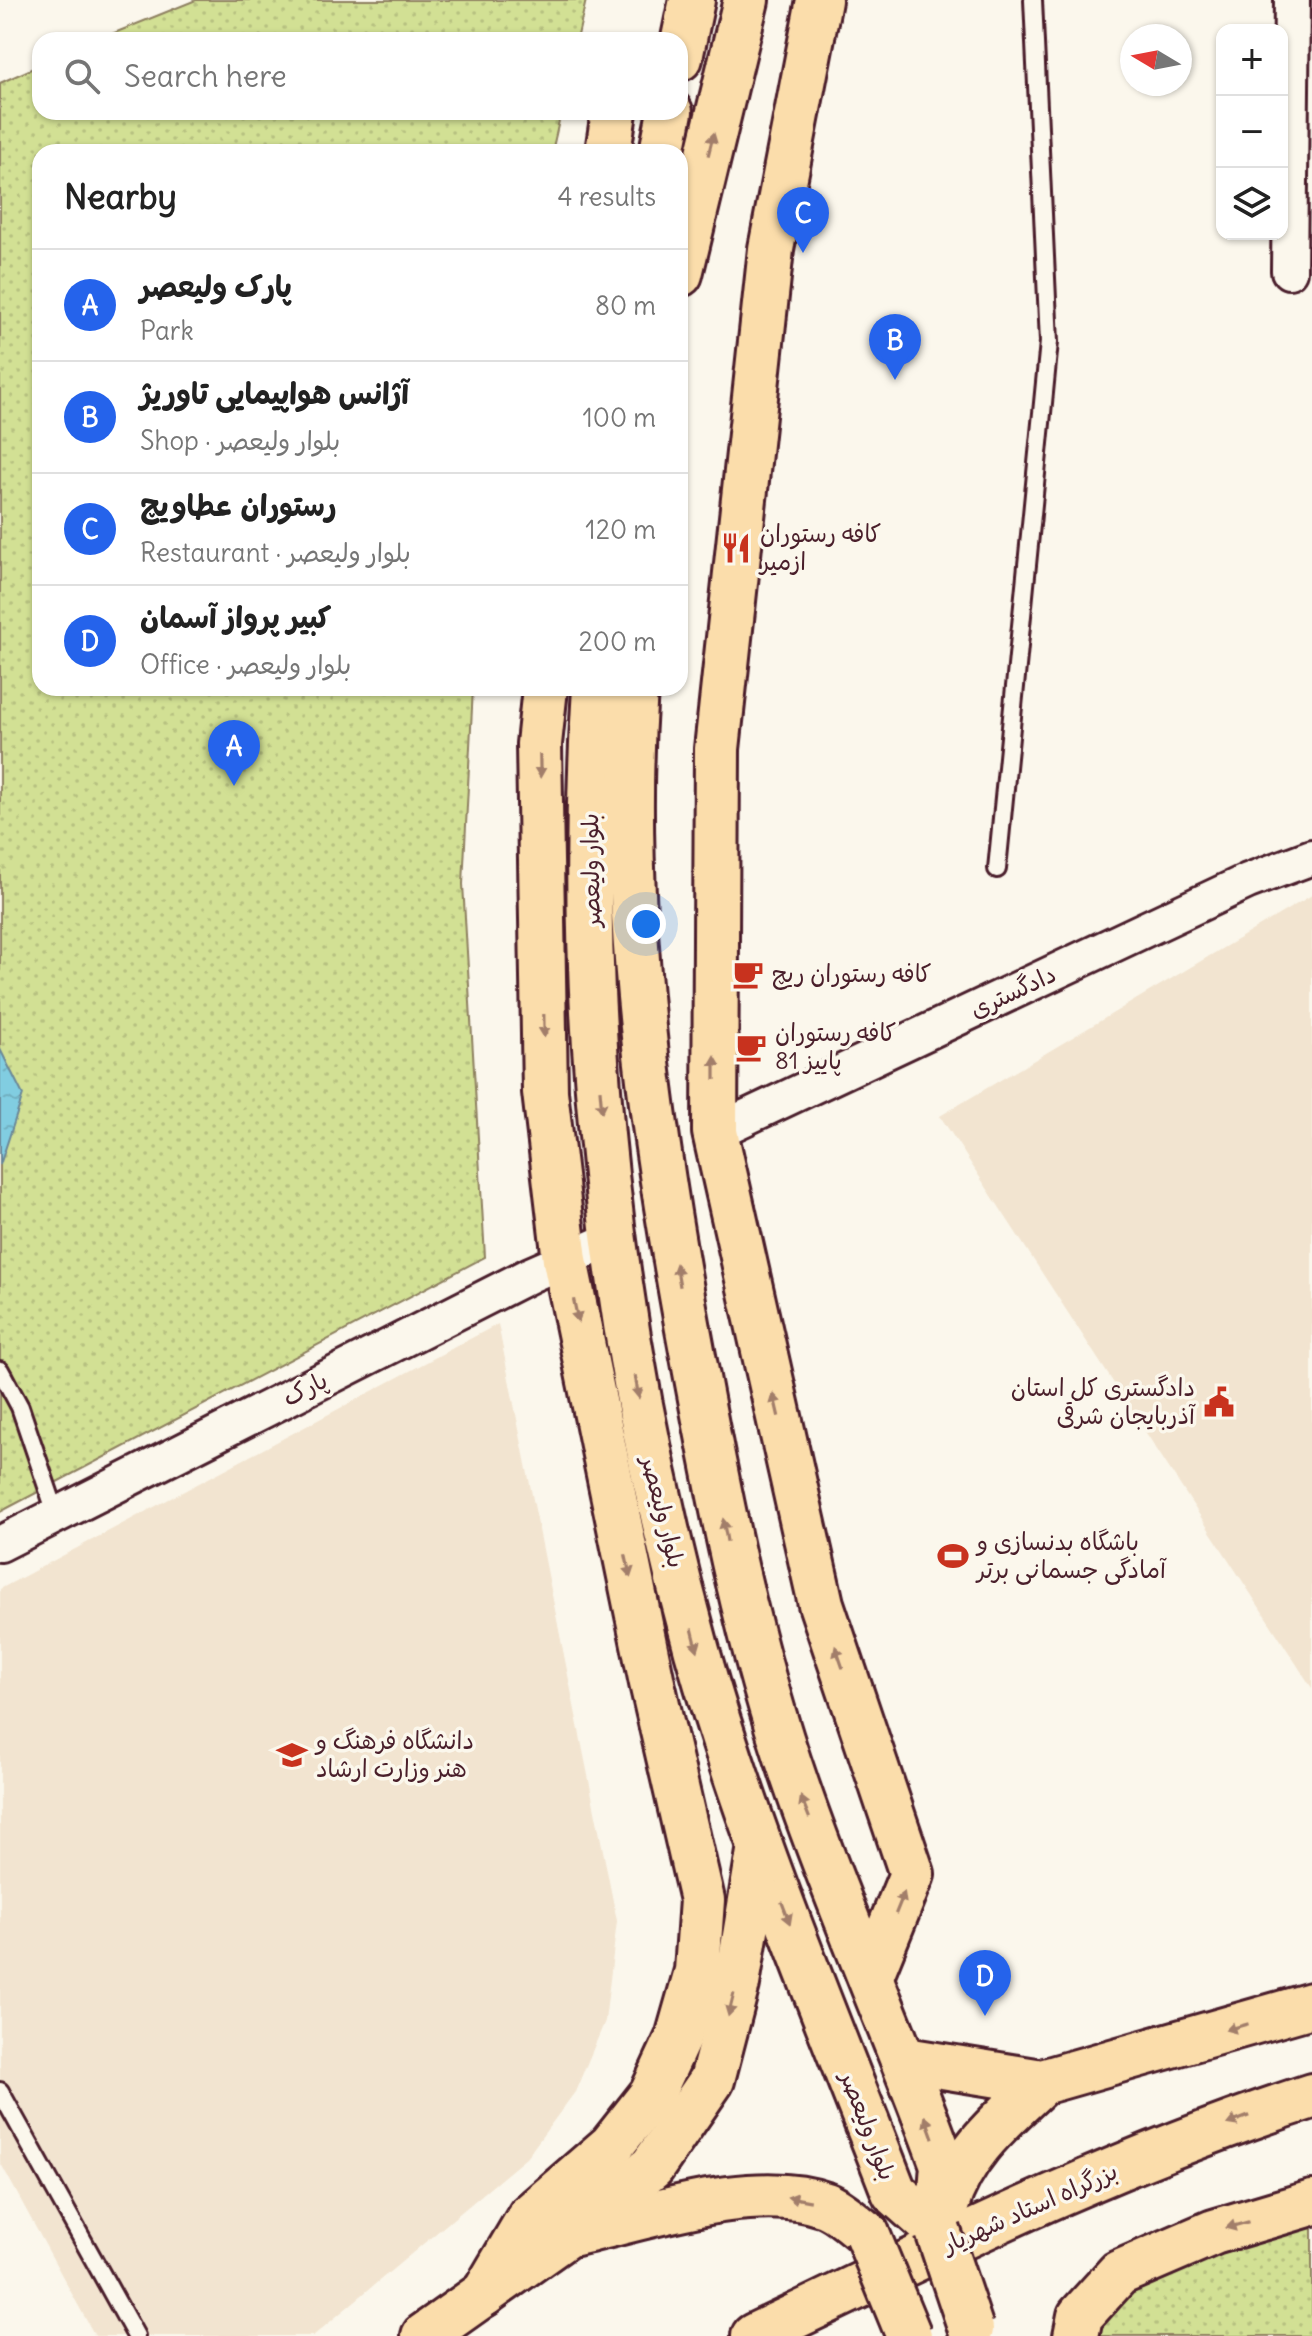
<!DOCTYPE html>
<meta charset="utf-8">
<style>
body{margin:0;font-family:Delius,"Playpen Sans Arabic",sans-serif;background:#f6f6f6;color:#222}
.controls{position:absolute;right:24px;top:24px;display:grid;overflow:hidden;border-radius:16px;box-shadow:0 2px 6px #0004}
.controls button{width:72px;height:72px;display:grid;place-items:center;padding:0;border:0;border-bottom:2px solid #e0e0e0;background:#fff;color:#222;font:40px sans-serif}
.compass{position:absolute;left:1120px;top:24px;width:72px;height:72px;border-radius:50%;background:#fff;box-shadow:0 2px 6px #0004;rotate:280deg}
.you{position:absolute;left:646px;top:924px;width:28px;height:28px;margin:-20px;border:6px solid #fff;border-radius:50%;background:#1a73e8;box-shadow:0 0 0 12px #1a73e833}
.badge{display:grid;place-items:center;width:52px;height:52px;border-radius:50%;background:#2563eb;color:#fff;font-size:26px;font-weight:700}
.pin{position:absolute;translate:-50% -66px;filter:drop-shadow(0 2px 4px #0008)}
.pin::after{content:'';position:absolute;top:42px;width:28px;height:24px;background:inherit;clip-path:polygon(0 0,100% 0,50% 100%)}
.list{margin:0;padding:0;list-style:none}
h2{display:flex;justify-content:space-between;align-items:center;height:104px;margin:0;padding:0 32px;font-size:34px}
h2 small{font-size:26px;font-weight:400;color:#767676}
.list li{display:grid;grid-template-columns:52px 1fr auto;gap:24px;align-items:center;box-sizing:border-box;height:112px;padding:0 32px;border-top:2px solid #e0e0e0}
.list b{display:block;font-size:30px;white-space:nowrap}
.list p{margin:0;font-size:26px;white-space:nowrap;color:#767676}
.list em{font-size:26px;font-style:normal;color:#767676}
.icon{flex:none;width:44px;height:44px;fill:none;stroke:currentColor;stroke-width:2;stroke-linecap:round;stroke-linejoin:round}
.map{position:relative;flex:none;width:1312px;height:2336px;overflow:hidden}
.search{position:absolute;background:#fff;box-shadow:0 2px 6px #0004;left:32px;top:32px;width:656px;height:88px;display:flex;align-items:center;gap:20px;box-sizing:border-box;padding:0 28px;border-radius:24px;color:#767676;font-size:30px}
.panel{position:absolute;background:#fff;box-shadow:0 2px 6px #0004;left:32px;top:144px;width:656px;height:552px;border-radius:24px}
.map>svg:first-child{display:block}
</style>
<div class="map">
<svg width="1312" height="2336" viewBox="0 0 1312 2336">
<defs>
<pattern id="grass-dots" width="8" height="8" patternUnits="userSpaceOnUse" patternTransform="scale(2)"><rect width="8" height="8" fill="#d2e094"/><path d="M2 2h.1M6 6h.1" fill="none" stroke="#b6c080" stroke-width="1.8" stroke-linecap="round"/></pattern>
<pattern id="water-ripples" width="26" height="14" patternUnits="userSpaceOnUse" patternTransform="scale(2)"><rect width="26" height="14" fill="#81cde1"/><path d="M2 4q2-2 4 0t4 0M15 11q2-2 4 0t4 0" fill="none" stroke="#71b0c1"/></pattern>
</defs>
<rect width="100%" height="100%" fill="#fbf7ec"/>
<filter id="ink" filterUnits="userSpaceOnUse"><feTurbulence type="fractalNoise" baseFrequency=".0125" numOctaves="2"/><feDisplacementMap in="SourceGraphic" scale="16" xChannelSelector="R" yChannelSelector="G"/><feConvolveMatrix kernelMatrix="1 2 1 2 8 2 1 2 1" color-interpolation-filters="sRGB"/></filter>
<g filter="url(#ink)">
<g fill="#f2e4d0">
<polygon points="1312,895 1312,1688 940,1116"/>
<polygon points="498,1324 617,1921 605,2021 575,2092 526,2158 313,2336 95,2336 0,2162 0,1589"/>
</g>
<g fill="url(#grass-dots)" stroke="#8e8060" stroke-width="2">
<polygon points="196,0 586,0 577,40 97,40"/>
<polygon points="40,65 40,112 561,112 552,152 40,152 40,688 473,688 463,884 485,1257 0,1512 0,83"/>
<path d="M1312 2224V2336H1095C1109 2273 1257 2241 1312 2224Z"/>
</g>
<polygon fill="url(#water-ripples)" stroke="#6b8798" stroke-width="2" points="0,1049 23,1095 0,1165"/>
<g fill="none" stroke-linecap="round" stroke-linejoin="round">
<g stroke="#4a1f2b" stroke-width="22">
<g id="service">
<polyline points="997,869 1049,342 1033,0"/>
<polyline points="0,1370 20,1407 57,1516"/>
<polyline points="0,2091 136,2336"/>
</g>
</g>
<g stroke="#4a1f2b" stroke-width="40">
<g id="minor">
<polyline points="1289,271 1292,0"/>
<polyline points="715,1132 1248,881 1312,857"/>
<polyline points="0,1544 530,1275 612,1239"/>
</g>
</g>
<g stroke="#4a1f2b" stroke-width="50">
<g id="primary">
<polyline points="819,0 771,249 717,749 715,1132 821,1604 912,1874 871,1975"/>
<polyline points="680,58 692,0"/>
<polyline points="608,152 614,112"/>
<polyline points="662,152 670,112"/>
<polyline points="680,274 746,0"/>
<path d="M595 688C574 1011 611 1339 697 1651 749 1836 825 2013 894 2192L938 2231"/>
<path d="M635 688C619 911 652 1137 693 1356 720 1502 748 1647 797 1787 841 1914 897 2038 943 2165L938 2231"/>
<polyline points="905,2060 1042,2082 1312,2005"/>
<path d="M946 2206C962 2152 1002 2120 1042 2082"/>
<polyline points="484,2294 530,2216 611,2146 652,2094 678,2038 697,1971 702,1900 652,1683 565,1260 545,1092 539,744 545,688"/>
<polyline points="1076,2336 1080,2316 1119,2273 1214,2232 1312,2203"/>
</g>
</g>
<g stroke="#4a1f2b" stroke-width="50">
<g id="trunk">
<path d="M576 2233C648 2217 755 2179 826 2205 841 2211 855 2225 867 2234"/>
<polyline points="424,2336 568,2234 652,2167 712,2080 737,1984 760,1846"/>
<path d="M754 2336C937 2249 1119 2158 1312 2096"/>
</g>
</g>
<use href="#service" stroke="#fbf7ec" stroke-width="16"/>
<use href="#minor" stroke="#fbf7ec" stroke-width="34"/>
<use href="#primary" stroke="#fbddab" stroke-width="44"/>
<use href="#trunk" stroke="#fbddab" stroke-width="44"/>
<g stroke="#4a1f2b" stroke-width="50" stroke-linecap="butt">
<polyline id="primary-bridge" points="938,2231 971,2329"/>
</g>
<g stroke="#4a1f2b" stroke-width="50" stroke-linecap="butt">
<polyline id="trunk-bridge" points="867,2234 909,2336"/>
</g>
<use href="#primary-bridge" stroke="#fbddab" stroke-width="44"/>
<use href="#trunk-bridge" stroke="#fbddab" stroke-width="44"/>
</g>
<defs><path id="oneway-solid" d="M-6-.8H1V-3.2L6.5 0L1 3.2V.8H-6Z" transform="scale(2)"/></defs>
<g fill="#a27e6b">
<use href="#oneway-solid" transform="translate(711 144) rotate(-76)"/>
<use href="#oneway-solid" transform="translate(540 766) rotate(89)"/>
<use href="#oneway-solid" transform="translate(544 1026) rotate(89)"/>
<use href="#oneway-solid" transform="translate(715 1068) rotate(-90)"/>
<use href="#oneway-solid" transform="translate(601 1101) rotate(85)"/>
<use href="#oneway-solid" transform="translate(678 1275) rotate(-100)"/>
<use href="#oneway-solid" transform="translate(576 1311) rotate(78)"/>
<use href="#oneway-solid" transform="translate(637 1387) rotate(81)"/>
<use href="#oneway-solid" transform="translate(776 1405) rotate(-103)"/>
<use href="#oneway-solid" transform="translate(725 1530) rotate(-100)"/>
<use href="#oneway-solid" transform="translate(628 1566) rotate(78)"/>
<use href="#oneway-solid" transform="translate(695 1640) rotate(76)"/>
<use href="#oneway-solid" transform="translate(839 1657) rotate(-109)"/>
<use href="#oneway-solid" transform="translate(805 1807) rotate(-112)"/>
<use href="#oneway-solid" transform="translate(900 1903) rotate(-68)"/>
<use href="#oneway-solid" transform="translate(786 1913) rotate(69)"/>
<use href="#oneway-solid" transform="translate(731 2005) rotate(104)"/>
<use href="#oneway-solid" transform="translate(1237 2027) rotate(164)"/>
<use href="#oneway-solid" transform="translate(1238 2120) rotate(159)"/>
<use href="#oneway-solid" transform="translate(929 2127) rotate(-110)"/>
<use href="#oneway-solid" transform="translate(799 2199) rotate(-170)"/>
<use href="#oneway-solid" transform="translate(1237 2225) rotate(164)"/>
</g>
</g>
<defs>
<g id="restaurant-bare" transform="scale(2.4)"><path d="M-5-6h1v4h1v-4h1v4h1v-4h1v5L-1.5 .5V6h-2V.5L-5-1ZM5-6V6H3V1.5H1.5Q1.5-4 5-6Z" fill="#c8321e" stroke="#fbf7ec" stroke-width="2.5" paint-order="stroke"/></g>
<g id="cafe-bare" transform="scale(2.4)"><path d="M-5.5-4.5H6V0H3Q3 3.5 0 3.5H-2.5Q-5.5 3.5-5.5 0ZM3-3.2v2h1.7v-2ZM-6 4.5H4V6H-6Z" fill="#c8321e" stroke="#fbf7ec" stroke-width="2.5" paint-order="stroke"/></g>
<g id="civic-bare" transform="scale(2.4)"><path d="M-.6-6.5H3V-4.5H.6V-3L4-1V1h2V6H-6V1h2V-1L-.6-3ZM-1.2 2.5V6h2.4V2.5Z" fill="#c8321e" stroke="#fbf7ec" stroke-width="2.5" paint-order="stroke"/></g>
<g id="stadium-bare" transform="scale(2.4)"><path d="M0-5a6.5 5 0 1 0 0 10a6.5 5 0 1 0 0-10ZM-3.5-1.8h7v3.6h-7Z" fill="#c8321e" stroke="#fbf7ec" stroke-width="2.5" paint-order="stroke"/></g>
<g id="university-bare" transform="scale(2.4)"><path d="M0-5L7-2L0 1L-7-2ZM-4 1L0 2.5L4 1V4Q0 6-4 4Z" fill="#c8321e" stroke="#fbf7ec" stroke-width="2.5" paint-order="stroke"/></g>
</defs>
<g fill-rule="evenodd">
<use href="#restaurant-bare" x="736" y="548"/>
<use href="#cafe-bare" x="748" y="974"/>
<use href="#cafe-bare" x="751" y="1047"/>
<use href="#civic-bare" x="1219" y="1402"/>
<use href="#stadium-bare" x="953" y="1556"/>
<use href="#university-bare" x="292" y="1755"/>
</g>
<g text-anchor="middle" stroke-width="7" stroke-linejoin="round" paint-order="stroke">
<g font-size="24" fill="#4a1f2b" stroke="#fbf7ec" text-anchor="start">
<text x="760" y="542">کافه رستوران<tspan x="760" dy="28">ازمیر</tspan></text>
<text x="772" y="982">کافه رستوران ریچ</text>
<text x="775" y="1041">کافه رستوران<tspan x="775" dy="28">پاییز 81</tspan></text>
<text x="1195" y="1396" text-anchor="end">دادگستری کل استان<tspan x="1195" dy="28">آذربایجان شرقی</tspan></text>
<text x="977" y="1550">باشگاه بدنسازی و<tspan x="977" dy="28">آمادگی جسمانی برتر</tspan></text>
<text x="316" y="1749">دانشگاه فرهنگ و<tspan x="316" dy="28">هنر وزارت ارشاد</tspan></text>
</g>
<g font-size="24" fill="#4a1f2b" stroke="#fbf7ec">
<text transform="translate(591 870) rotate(-91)" y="8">بلوار ولیعصر</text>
<text transform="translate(1013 992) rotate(-25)" y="8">دادگستری</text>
<text transform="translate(305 1389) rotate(-27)" y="8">پارک</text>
<text transform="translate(663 1512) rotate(76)" y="8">بلوار ولیعصر</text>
<text transform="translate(868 2126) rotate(69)" y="8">بلوار ولیعصر</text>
<text transform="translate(1030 2208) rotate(-24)" y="8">بزرگراه استاد شهریار</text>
</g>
</g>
</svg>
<div class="controls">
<button>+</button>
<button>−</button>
<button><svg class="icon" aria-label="layers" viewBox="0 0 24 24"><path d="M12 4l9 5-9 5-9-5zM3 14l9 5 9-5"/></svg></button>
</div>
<svg class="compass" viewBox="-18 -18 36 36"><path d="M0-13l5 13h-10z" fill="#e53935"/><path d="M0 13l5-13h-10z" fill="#767676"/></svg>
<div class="you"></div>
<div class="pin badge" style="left:234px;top:786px">A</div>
<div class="pin badge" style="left:895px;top:380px">B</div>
<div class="pin badge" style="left:803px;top:253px">C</div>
<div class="pin badge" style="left:985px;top:2016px">D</div>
<div class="search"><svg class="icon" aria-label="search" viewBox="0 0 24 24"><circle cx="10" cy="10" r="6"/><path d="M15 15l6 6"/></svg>Search here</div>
<section class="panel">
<h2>Nearby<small>4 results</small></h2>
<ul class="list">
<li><span class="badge">A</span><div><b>پارک ولیعصر</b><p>Park</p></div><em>80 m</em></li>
<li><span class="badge">B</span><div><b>آژانس هواپیمایی تاوریژ</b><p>Shop · بلوار ولیعصر</p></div><em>100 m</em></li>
<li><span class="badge">C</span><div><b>رستوران عطاویچ</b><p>Restaurant · بلوار ولیعصر</p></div><em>120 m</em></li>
<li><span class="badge">D</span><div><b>کبیر پرواز آسمان</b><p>Office · بلوار ولیعصر</p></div><em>200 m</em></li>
</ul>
</section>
</div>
